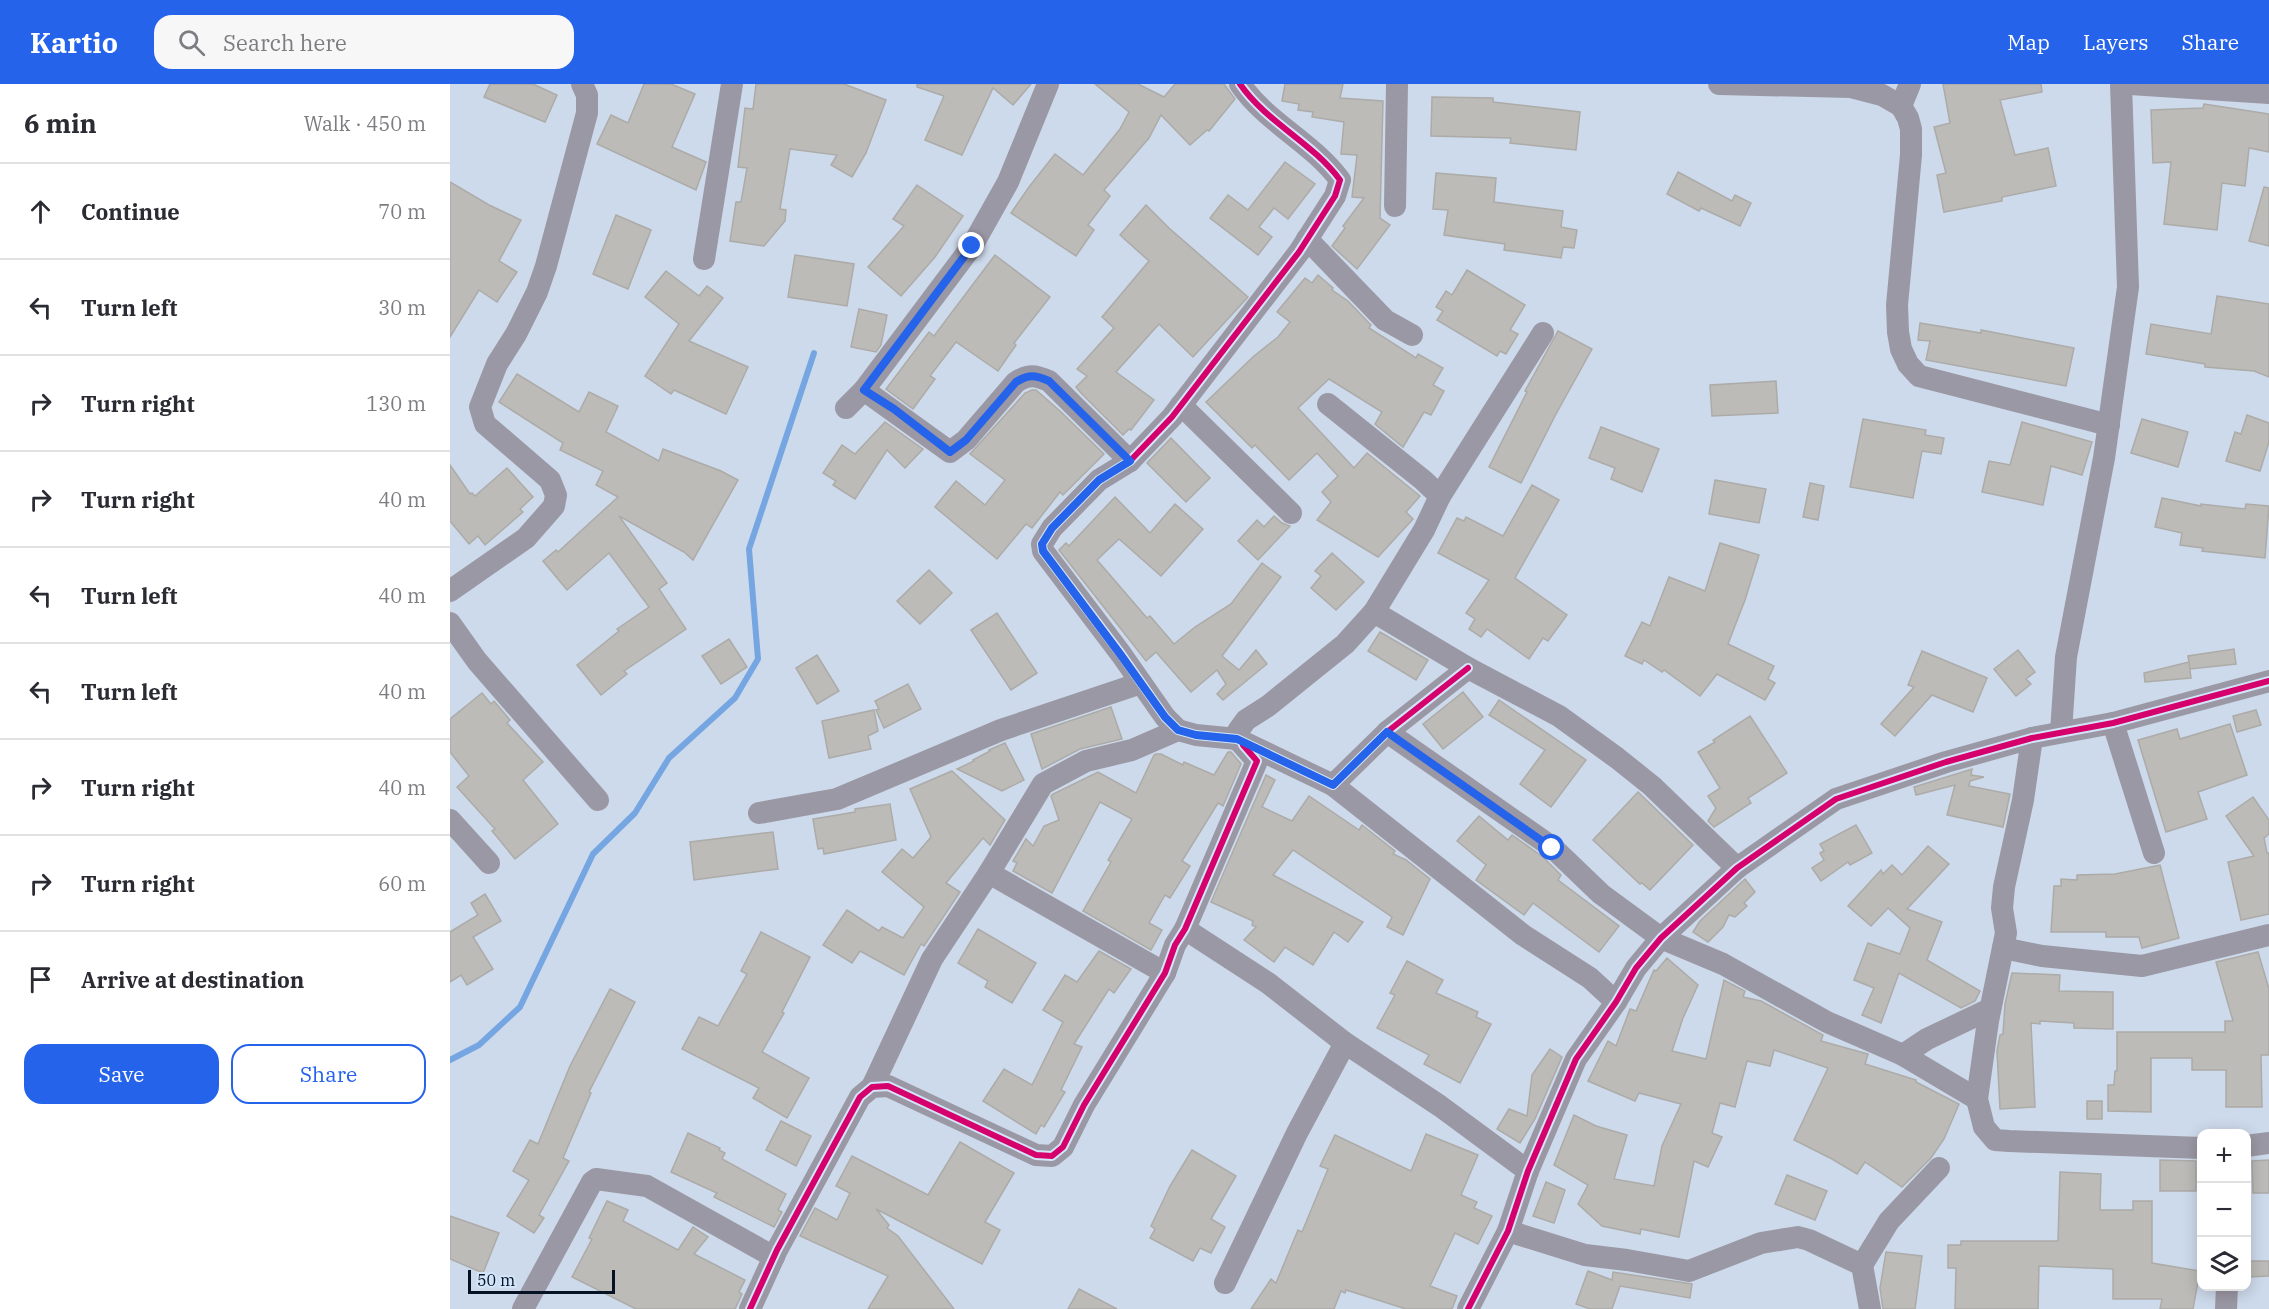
<!DOCTYPE html>
<meta charset="utf-8">
<style>
body{margin:0;font-family:"IBM Plex Serif",serif;background:#f7f7f7;color:#2b2b33}
.controls{position:absolute;right:18px;bottom:18px;display:grid;overflow:hidden;border-radius:12px;box-shadow:0 3px 15px #0003}
.controls button{width:54px;height:54px;display:grid;place-items:center;padding:0;border:0;border-bottom:2px solid #e1e1e2;background:#fff;color:#2b2b33;font:30px sans-serif}
.scale{position:absolute;left:18px;bottom:15px;width:147px;box-sizing:border-box;padding-left:6px;border:3px solid #041224;border-top:0;font-size:16px;line-height:21px;white-space:nowrap;color:#041224;-webkit-text-stroke:4px #d4e5fa;paint-order:stroke}
.stop{position:absolute;width:18px;height:18px;margin:-14px;border:4px solid #2563eb;border-radius:50%;background:#fff}
.stop.end{background:#2563eb;border-color:#fff;box-shadow:0 2px 6px #0008}
.list{margin:0;padding:0;list-style:none}
h2{display:flex;justify-content:space-between;align-items:center;height:78px;margin:0;padding:0 24px;font-size:26px}
h2 small{font-size:20px;font-weight:400;color:#7c7c81}
.list li{display:grid;grid-template-columns:39px 1fr auto;gap:18px;align-items:center;box-sizing:border-box;height:96px;padding:0 24px;border-top:2px solid #e1e1e2}
.list b{display:block;font-size:22px;white-space:nowrap}
.list em{font-size:20px;font-style:normal;color:#7c7c81}
.actions{display:flex;gap:12px;padding:18px 24px}
.actions a{flex:1;padding:14px 0;border:2px solid #2563eb;border-radius:18px;text-align:center;font-size:21px;color:#2563eb}
.actions .main{background:#2563eb;color:#fff}
.icon{flex:none;width:33px;height:33px;fill:none;stroke:currentColor;stroke-width:2;stroke-linecap:round;stroke-linejoin:round}
.map{position:relative;flex:none;width:1819px;height:1225px;overflow:hidden}
header{display:flex;align-items:center;gap:36px;box-sizing:border-box;height:84px;padding:0 30px;background:#2563eb;color:#fff}
header strong{font-size:28px}
nav{display:flex;gap:33px;margin-inline-start:auto;font-size:21px}
.search{width:420px;height:54px;background:#f7f7f7;display:flex;align-items:center;gap:15px;box-sizing:border-box;padding:0 21px;border-radius:18px;color:#7c7c81;font-size:22px}
main{display:flex}
aside{flex:1;background:#fff}
.map>svg:first-child{display:block}
</style>
<header>
<strong>Kartio</strong>
<div class="search"><svg class="icon" aria-label="search" viewBox="0 0 24 24"><circle cx="10" cy="10" r="6"/><path d="M15 15l6 6"/></svg>Search here</div>
<nav><a>Map</a><a>Layers</a><a>Share</a></nav>
</header>
<main>
<aside>
<h2>6 min<small>Walk · 450 m</small></h2>
<ul class="list">
<li><svg class="icon" aria-label="ahead" viewBox="0 0 24 24"><path d="M12 20V5M6 11l6-6 6 6"/></svg><div><b>Continue</b></div><em>70 m</em></li>
<li><svg class="icon" aria-label="left" viewBox="0 0 24 24"><path d="M17 20v-9H6M10 6l-5 5 5 5"/></svg><div><b>Turn left</b></div><em>30 m</em></li>
<li><svg class="icon" aria-label="right" viewBox="0 0 24 24"><path d="M7 20v-9h11M14 6l5 5-5 5"/></svg><div><b>Turn right</b></div><em>130 m</em></li>
<li><svg class="icon" aria-label="right" viewBox="0 0 24 24"><path d="M7 20v-9h11M14 6l5 5-5 5"/></svg><div><b>Turn right</b></div><em>40 m</em></li>
<li><svg class="icon" aria-label="left" viewBox="0 0 24 24"><path d="M17 20v-9H6M10 6l-5 5 5 5"/></svg><div><b>Turn left</b></div><em>40 m</em></li>
<li><svg class="icon" aria-label="left" viewBox="0 0 24 24"><path d="M17 20v-9H6M10 6l-5 5 5 5"/></svg><div><b>Turn left</b></div><em>40 m</em></li>
<li><svg class="icon" aria-label="right" viewBox="0 0 24 24"><path d="M7 20v-9h11M14 6l5 5-5 5"/></svg><div><b>Turn right</b></div><em>40 m</em></li>
<li><svg class="icon" aria-label="right" viewBox="0 0 24 24"><path d="M7 20v-9h11M14 6l5 5-5 5"/></svg><div><b>Turn right</b></div><em>60 m</em></li>
<li><svg class="icon" aria-label="arrive" viewBox="0 0 24 24"><path d="M6 21V4h12l-3 4 3 4H6"/></svg><div><b>Arrive at destination</b></div></li>
</ul>
<div class="actions"><a class="main">Save</a><a>Share</a></div>
</aside>
<div class="map">
<svg width="1819" height="1225" viewBox="0 0 1819 1225">
<rect width="100%" height="100%" fill="#cddaeb"/>
<g fill="none" stroke-linecap="round" stroke-linejoin="round">
<polyline stroke="#75a6e1" stroke-width="6" points="0,976 29,961 70,923 143,770 185,729 219,674 285,614 308,575 299,465 364,269"/>
</g>
<g fill="#bcbbb8" stroke="#acaba8" stroke-width="1.5">
<polygon points="40,0 83,0 107,11 95,38 34,13"/>
<polygon points="194,0 221,0 245,10 222,63 256,78 246,106 147,60 161,31 178,39"/>
<polygon points="306,0 394,0 436,16 416,69 402,93 381,81 387,71 340,65 330,125 336,126 335,137 314,162 280,157 286,118 291,118 297,84 288,83 295,24 303,25"/>
<polygon points="467,0 581,0 563,21 543,4 512,71 475,56 494,12 467,3"/>
<polygon points="645,0 688,0 714,13 725,0 774,0 785,15 759,47 757,46 740,61 711,31 699,54 654,106 660,112 638,141 644,146 626,172 561,129 579,103 605,70 633,91 670,45 679,28"/>
<polygon points="835,0 893,0 890,14 933,17 930,134 940,141 907,185 882,162 895,144 893,142 914,114 902,113 907,71 891,70 894,38 862,33 863,28 848,26 849,20 832,17"/>
<polygon points="1493,0 1591,0 1592,8 1550,16 1565,71 1598,64 1606,102 1552,113 1552,117 1494,128 1487,91 1496,89 1484,43 1500,39"/>
<polygon points="982,13 1043,14 1043,18 1130,28 1126,66 1060,59 1061,54 981,52"/>
<polygon points="1754,20 1819,30 1819,68 1799,64 1795,102 1772,99 1767,146 1714,140 1721,78 1703,79 1701,26 1753,24"/>
<polygon points="835,78 865,100 838,135 824,124 809,143 822,153 808,171 760,134 778,111 798,126"/>
<polygon points="1228,88 1282,117 1285,111 1301,119 1290,142 1251,124 1249,127 1217,110"/>
<polygon points="986,89 1046,94 1044,118 1113,127 1111,143 1127,146 1124,164 1113,163 1111,174 1054,166 1055,160 994,151 998,126 983,125"/>
<polygon points="0,98 39,121 71,136 49,177 67,188 47,218 29,206 0,253"/>
<polygon points="467,101 513,132 485,173 451,212 418,183 454,142 443,135"/>
<polygon points="1814,103 1819,104 1819,162 1799,157"/>
<polygon points="696,121 719,144 798,213 743,273 709,240 666,288 704,316 681,346 679,345 673,351 631,309 626,303 637,292 627,285 664,244 652,233 699,177 670,151"/>
<polygon points="166,131 201,146 178,205 143,190"/>
<polygon points="345,171 404,180 397,222 338,213"/>
<polygon points="545,171 600,213 564,259 566,261 548,287 506,258 480,292 485,295 463,325 436,305 479,248 484,252"/>
<polygon points="1017,186 1075,221 1060,246 1068,250 1056,270 1050,267 1047,272 987,236 993,227 986,223 996,207 1002,211"/>
<polygon points="216,187 249,212 257,202 273,214 239,257 298,283 276,330 224,306 221,310 195,292 229,240 195,213"/>
<polygon points="868,191 883,204 882,206 898,217 921,241 919,244 966,274 968,270 993,284 983,301 994,307 981,331 974,328 953,363 925,340 932,328 879,295 848,324 904,384 917,369 970,412 956,428 963,435 928,473 867,436 881,418 872,408 888,392 867,369 839,396 805,361 802,364 756,318 804,272 828,253 840,238 827,228 855,194 862,199"/>
<polygon points="1767,212 1819,220 1819,293 1804,287 1755,283 1755,280 1696,270 1701,240 1761,250"/>
<polygon points="409,225 437,231 431,261 426,268 401,263"/>
<polygon points="1470,239 1531,249 1531,246 1624,264 1616,302 1476,276 1480,257 1468,256"/>
<polygon points="1108,247 1142,265 1106,330 1071,399 1039,383 1077,308 1075,307"/>
<polygon points="67,290 129,328 139,308 168,322 156,348 209,377 213,365 271,387 288,396 243,476 234,468 169,432 217,499 209,505 236,545 174,587 177,590 151,611 127,581 169,547 167,545 199,523 159,469 117,506 93,477 106,466 108,468 168,413 146,401 153,387 110,366 113,359 49,318"/>
<polygon points="1326,297 1328,329 1262,332 1260,301"/>
<polygon points="582,306 586,306 610,327 654,370 613,411 610,408 582,444 576,440 547,475 485,423 506,397 535,421 555,396 520,370 575,309"/>
<polygon points="1797,331 1819,339 1819,358 1810,387 1776,377 1785,348 1791,350"/>
<polygon points="1413,335 1476,346 1475,351 1494,354 1491,370 1472,367 1463,414 1400,403"/>
<polygon points="1692,335 1738,348 1728,383 1681,369"/>
<polygon points="435,338 473,365 455,384 437,366 405,415 383,401 386,397 373,389 392,361 405,370"/>
<polygon points="1572,338 1642,358 1632,391 1601,382 1593,421 1532,408 1539,377 1560,381"/>
<polygon points="1151,343 1209,365 1192,408 1161,395 1165,384 1139,374"/>
<polygon points="721,354 760,394 736,418 697,379"/>
<polygon points="0,381 20,410 22,409 25,412 57,384 83,413 70,425 73,428 35,461 28,452 19,460 0,437"/>
<polygon points="1265,396 1316,405 1309,439 1259,430"/>
<polygon points="1360,399 1374,402 1368,436 1353,433"/>
<polygon points="1082,401 1109,416 1065,494 1117,531 1098,557 1093,554 1079,575 1037,545 1031,553 1019,545 1025,535 1016,529 1039,496 988,469 1007,434 1014,437 1016,433 1053,452"/>
<polygon points="665,413 700,449 725,420 753,445 711,492 669,455 647,476 697,534 700,532 724,560 745,543 781,520 812,479 831,493 772,572 789,586 806,566 817,580 773,616 767,610 776,600 767,586 741,608 706,568 696,577 609,466 616,459 619,462"/>
<polygon points="1712,414 1751,422 1751,420 1795,425 1796,420 1819,422 1815,474 1752,467 1753,464 1730,461 1732,449 1705,443"/>
<polygon points="824,432 832,439 840,442 808,476 788,457 807,436 814,443"/>
<polygon points="1270,459 1309,471 1295,516 1278,560 1324,582 1318,595 1325,599 1315,616 1267,590 1250,612 1214,586 1212,588 1194,576 1192,580 1175,572 1192,538 1200,542 1219,493 1255,507"/>
<polygon points="882,469 914,498 886,526 861,504 871,492 865,487"/>
<polygon points="479,486 502,509 470,540 447,517"/>
<polygon points="547,529 587,589 561,606 521,546"/>
<polygon points="930,548 978,576 966,596 918,567"/>
<polygon points="279,555 297,583 271,600 252,572"/>
<polygon points="1784,565 1786,580 1740,585 1739,578 1741,594 1695,598 1694,589 1739,578 1738,572"/>
<polygon points="1568,566 1585,588 1576,595 1581,600 1566,612 1544,585"/>
<polygon points="1472,567 1537,594 1523,628 1482,611 1445,652 1431,640 1464,603 1458,601"/>
<polygon points="367,571 389,607 367,620 346,584"/>
<polygon points="458,600 471,625 434,644 426,626 429,625 425,617"/>
<polygon points="1013,608 1033,633 993,665 973,640"/>
<polygon points="32,609 41,620 44,617 60,636 57,639 93,678 73,696 108,740 65,775 42,747 45,745 7,703 19,692 0,668 0,635"/>
<polygon points="1049,616 1136,676 1101,723 1070,700 1095,666 1039,631"/>
<polygon points="661,623 672,655 630,665 592,685 581,650"/>
<polygon points="424,626 428,647 418,652 421,665 379,674 372,637"/>
<polygon points="1806,626 1811,641 1787,648 1783,632"/>
<polygon points="1300,632 1337,689 1298,714 1301,719 1264,743 1258,737 1266,724 1258,712 1270,704 1248,668 1265,658 1263,656"/>
<polygon points="1780,640 1797,691 1748,708 1757,735 1716,748 1688,656 1727,645 1730,655"/>
<polygon points="555,659 574,696 552,707 507,685 524,677 523,676 540,667 539,666"/>
<polygon points="778,668 781,668 791,680 773,722 768,719 732,777 740,782 720,814 715,811 699,839 712,846 701,866 633,827 661,778 658,776 682,735 650,718 602,809 563,787 567,779 563,777 576,755 583,762 594,742 609,736 601,712 603,710 648,688 686,709 704,671 706,670 711,670 733,681 734,678 764,691"/>
<polygon points="1522,685 1521,691 1534,693 1520,697 1519,702 1560,710 1553,743 1497,731 1505,701 1466,711 1464,703"/>
<polygon points="502,687 555,736 540,761 533,754 496,799 510,808 474,862 471,860 454,891 410,867 402,879 373,861 397,826 429,847 432,843 453,854 474,823 432,788 452,765 463,774 481,753 460,705"/>
<polygon points="816,691 825,696 812,723 842,737 859,712 909,746 912,741 945,767 943,770 956,776 980,795 953,851 937,843 942,833 843,766 823,791 913,838 898,858 884,848 863,881 835,863 824,878 794,856 806,843 802,841 803,837 761,818"/>
<polygon points="1188,708 1243,761 1200,806 1192,799 1190,800 1143,756"/>
<polygon points="1803,713 1819,736 1819,750 1814,754 1817,769 1819,769 1819,830 1791,836 1778,778 1804,772 1776,732"/>
<polygon points="440,720 446,756 374,770 373,764 368,765 363,735 405,728 405,725"/>
<polygon points="1029,732 1058,756 1062,751 1093,773 1111,791 1108,796 1169,842 1149,868 1083,819 1074,831 1026,796 1036,781 1007,757"/>
<polygon points="1406,741 1422,769 1400,781 1398,778 1371,797 1362,784 1374,776 1370,769 1374,767 1370,760"/>
<polygon points="323,748 328,785 244,796 240,758"/>
<polygon points="1478,762 1499,780 1457,825 1492,838 1477,876 1530,907 1525,917 1511,924 1449,889 1431,939 1412,931 1424,904 1404,896 1418,859 1450,870 1460,844 1438,824 1421,842 1398,822 1431,786 1433,790 1442,781 1452,791"/>
<polygon points="1710,781 1729,854 1692,864 1689,853 1656,853 1656,848 1601,848 1604,802 1611,802 1611,795 1627,796 1627,791 1665,790"/>
<polygon points="1295,795 1305,808 1294,819 1297,822 1285,833 1279,831 1273,843 1258,858 1243,848 1250,837"/>
<polygon points="35,810 51,837 23,853 43,885 17,901 11,891 0,898 0,848 28,831 21,819"/>
<polygon points="528,845 586,879 562,919 535,903 538,897 508,879"/>
<polygon points="311,848 360,873 332,928 334,929 312,968 359,994 337,1034 303,1014 309,1004 232,965 249,933 268,942 297,890 291,887"/>
<polygon points="649,867 681,885 664,909 659,905 624,960 632,963 611,1006 615,1008 594,1043 591,1041 586,1050 533,1017 554,985 582,1001 613,938 593,926 615,891 627,898"/>
<polygon points="1808,868 1819,905 1819,971 1811,971 1812,1023 1776,1023 1776,986 1742,986 1742,974 1701,974 1701,1028 1658,1027 1658,1001 1664,1001 1665,987 1667,987 1667,948 1775,948 1775,937 1783,937 1766,878"/>
<polygon points="1217,874 1248,901 1233,934 1222,967 1256,975 1274,896 1295,907 1293,913 1311,917 1373,951 1371,957 1418,970 1415,980 1466,996 1466,998 1509,1020 1494,1055 1481,1074 1452,1103 1415,1078 1407,1090 1382,1075 1344,1056 1378,984 1324,966 1320,982 1297,977 1285,1023 1270,1019 1262,1049 1272,1053 1258,1083 1244,1077 1229,1153 1191,1145 1190,1150 1152,1142 1128,1120 1138,1101 1104,1081 1124,1031 1146,1042 1177,1051 1164,1095 1204,1102 1212,1062 1231,1020 1189,1009 1185,1017 1138,997 1158,957 1166,962 1180,925 1186,927 1204,886 1206,887"/>
<polygon points="957,877 993,896 986,909 1028,928 1026,933 1041,940 1010,999 974,980 979,971 927,944 945,911 940,909"/>
<polygon points="1562,889 1610,891 1609,907 1663,908 1663,945 1624,944 1624,939 1590,937 1590,940 1581,939 1585,1023 1550,1025 1547,967 1550,951 1553,950 1555,920"/>
<polygon points="160,905 185,918 139,1008 141,1009 113,1074 119,1077 89,1131 94,1134 84,1149 57,1132 79,1096 63,1087 80,1056 88,1060 120,982"/>
<polygon points="1100,965 1112,973 1085,1035 1070,1059 1047,1045 1059,1025 1077,1032 1082,991"/>
<rect x="1637" y="1017" width="15" height="18"/>
<polygon points="331,1037 361,1052 346,1082 316,1066"/>
<polygon points="238,1049 270,1064 269,1066 275,1069 272,1075 336,1110 328,1126 332,1128 324,1143 264,1113 267,1109 221,1088"/>
<polygon points="976,1050 1028,1071 1011,1111 1027,1118 1024,1124 1042,1132 1028,1160 1005,1149 980,1202 1007,1212 1002,1225 956,1225 896,1206 895,1209 891,1207 884,1225 801,1225 821,1195 826,1199 848,1146 852,1148 878,1085 870,1082 885,1051 961,1087"/>
<polygon points="510,1058 564,1089 535,1138 550,1146 532,1180 426,1125 439,1141 437,1144 448,1152 504,1225 418,1225 438,1192 350,1152 365,1124 387,1136 400,1109 386,1102 402,1072 478,1111"/>
<polygon points="742,1066 786,1092 761,1135 775,1143 761,1169 750,1164 743,1177 700,1154 705,1145 701,1142 720,1102"/>
<polygon points="1710,1076 1746,1077 1746,1107 1710,1107"/>
<polygon points="1819,1076 1819,1109 1803,1109 1802,1077"/>
<polygon points="1610,1088 1651,1090 1650,1126 1683,1126 1683,1117 1702,1117 1702,1179 1750,1187 1743,1225 1710,1225 1712,1215 1663,1215 1663,1185 1589,1182 1588,1225 1505,1225 1506,1184 1498,1184 1498,1161 1511,1161 1511,1157 1608,1157"/>
<polygon points="1337,1091 1377,1107 1365,1136 1325,1120"/>
<polygon points="1096,1098 1115,1106 1104,1139 1083,1132"/>
<polygon points="157,1117 178,1126 173,1137 228,1166 243,1143 258,1153 244,1170 295,1196 289,1208 292,1210 285,1225 186,1225 122,1193 142,1155 139,1154"/>
<polygon points="0,1132 49,1149 33,1189 0,1175"/>
<polygon points="1436,1168 1472,1172 1465,1225 1433,1225 1430,1204"/>
<polygon points="1797,1177 1819,1177 1819,1192 1797,1193"/>
<polygon points="1138,1187 1162,1196 1163,1188 1242,1200 1240,1214 1170,1202 1162,1225 1140,1225 1126,1220"/>
<polygon points="629,1205 667,1225 618,1225"/>
</g>
<g fill="none" stroke-linecap="round" stroke-linejoin="round">
<g stroke="#9b98a5" stroke-width="22">
<path d="M790 0C817 39 862 58 890 96L885 112 849 168 722 333 680 377 649 396 602 444 592 460 593 467 671 570 715 633 728 646 746 651 787 655 883 701 937 648 1018 584"/>
<polyline points="1269,0 1401,3 1432,11 1451,22 1458,34 1461,45 1461,71 1447,221 1448,248 1451,265 1458,280 1469,292 1659,341"/>
<polyline points="1680,0 1819,9"/>
<polyline points="1451,22 1460,0"/>
<polyline points="945,122 947,0"/>
<polyline points="857,155 935,236 962,251"/>
<polyline points="254,175 282,0"/>
<path d="M414 306 500 368 516 356 566 298C579 290 585 291 599 297L680 377"/>
<polyline points="878,320 973,396 990,412 974,446 924,528"/>
<polyline points="731,321 841,429"/>
<polyline points="396,324 414,306 522,162 558,98 598,0"/>
<polyline points="990,412 1093,249"/>
<polyline points="0,507 76,454 104,422 106,411 100,396 35,340 30,323 47,280 66,250 87,208 96,182 137,29 137,11 132,0"/>
<polyline points="0,539 27,577 148,716"/>
<polyline points="1663,639 1704,769"/>
<polyline points="937,648 1102,763 1151,810 1211,854 1273,880 1377,938 1453,971 1477,955 1540,925"/>
<polyline points="1611,648 1616,573 1654,374 1678,203 1671,0"/>
<polyline points="1582,654 1573,716 1554,803 1552,824 1556,849 1538,937 1527,1015 1534,1043 1545,1056 1559,1057 1752,1064"/>
<polyline points="787,655 788,647 796,636 818,622 895,560 924,528 1018,584 1109,632 1167,674 1202,702 1287,784"/>
<polyline points="883,701 1073,851 1140,894 1166,918"/>
<polyline points="309,729 387,715 551,646 691,599"/>
<polyline points="0,736 39,779"/>
<polyline points="539,789 715,889"/>
<polyline points="735,845 818,899 895,959 990,1022 1078,1087"/>
<polyline points="1553,864 1592,872 1692,882 1819,851"/>
<polyline points="1453,971 1527,1015"/>
<polyline points="422,1003 482,875 539,789 593,700 636,677 682,666 728,646"/>
<polyline points="1796,1062 1819,1059"/>
<polyline points="1058,1147 1135,1171 1177,1176 1239,1187 1311,1159 1348,1153 1359,1156 1412,1181 1420,1225"/>
<polyline points="1412,1181 1439,1137 1489,1084"/>
<polyline points="775,1199 847,1049 895,959"/>
<polyline points="73,1225 142,1098 146,1095 197,1102 324,1173"/>
<polyline points="300,1225 327,1166 410,1013 422,1003 438,1002 586,1071 602,1072 613,1063 634,1021 715,889 725,861 735,845 807,677 790,658"/>
<polyline points="1018,1225 1058,1147 1078,1087 1126,975 1166,918 1186,884 1211,854 1287,784 1386,715 1496,678 1582,654 1663,639 1819,597"/>
<polyline points="1776,1225 1777,1202"/>
</g>
<g stroke="#d4e5fa" stroke-width="10">
<g id="cycleway">
<path d="M790 0C817 39 862 58 890 96L885 112 849 168 722 333 680 377 649 396 602 444 592 460 593 467 671 570 715 633 728 646 746 651 787 655 883 701 937 648 1018 584"/>
<polyline points="300,1225 327,1166 410,1013 422,1003 438,1002 586,1071 602,1072 613,1063 634,1021 715,889 725,861 735,845 807,677 793,661"/>
<polyline points="1018,1225 1058,1147 1078,1087 1126,975 1166,918 1186,884 1211,854 1287,784 1386,715 1496,678 1582,654 1663,639 1819,597"/>
</g>
</g>
<use href="#cycleway" stroke="#d6006c" stroke-width="6"/>
</g>
<g fill="none" stroke-linecap="round" stroke-linejoin="round">
<path stroke="#2563eb" stroke-width="8" d="M522 162 414 306 444 325 500 368 516 356 566 298C579 290 585 291 599 297L680 377 649 396 602 444 592 460 593 467 670 570 715 633 728 646 746 651 787 655 883 701 937 648 1102 764"/>
</g>
</svg>
<div class="controls">
<button>+</button>
<button>−</button>
<button><svg class="icon" aria-label="layers" viewBox="0 0 24 24"><path d="M12 4l9 5-9 5-9-5zM3 14l9 5 9-5"/></svg></button>
</div>
<div class="scale">50 m</div>
<div class="stop" style="left:1102px;top:764px"></div>
<div class="stop end" style="left:522px;top:162px"></div>
</div>
</main>
